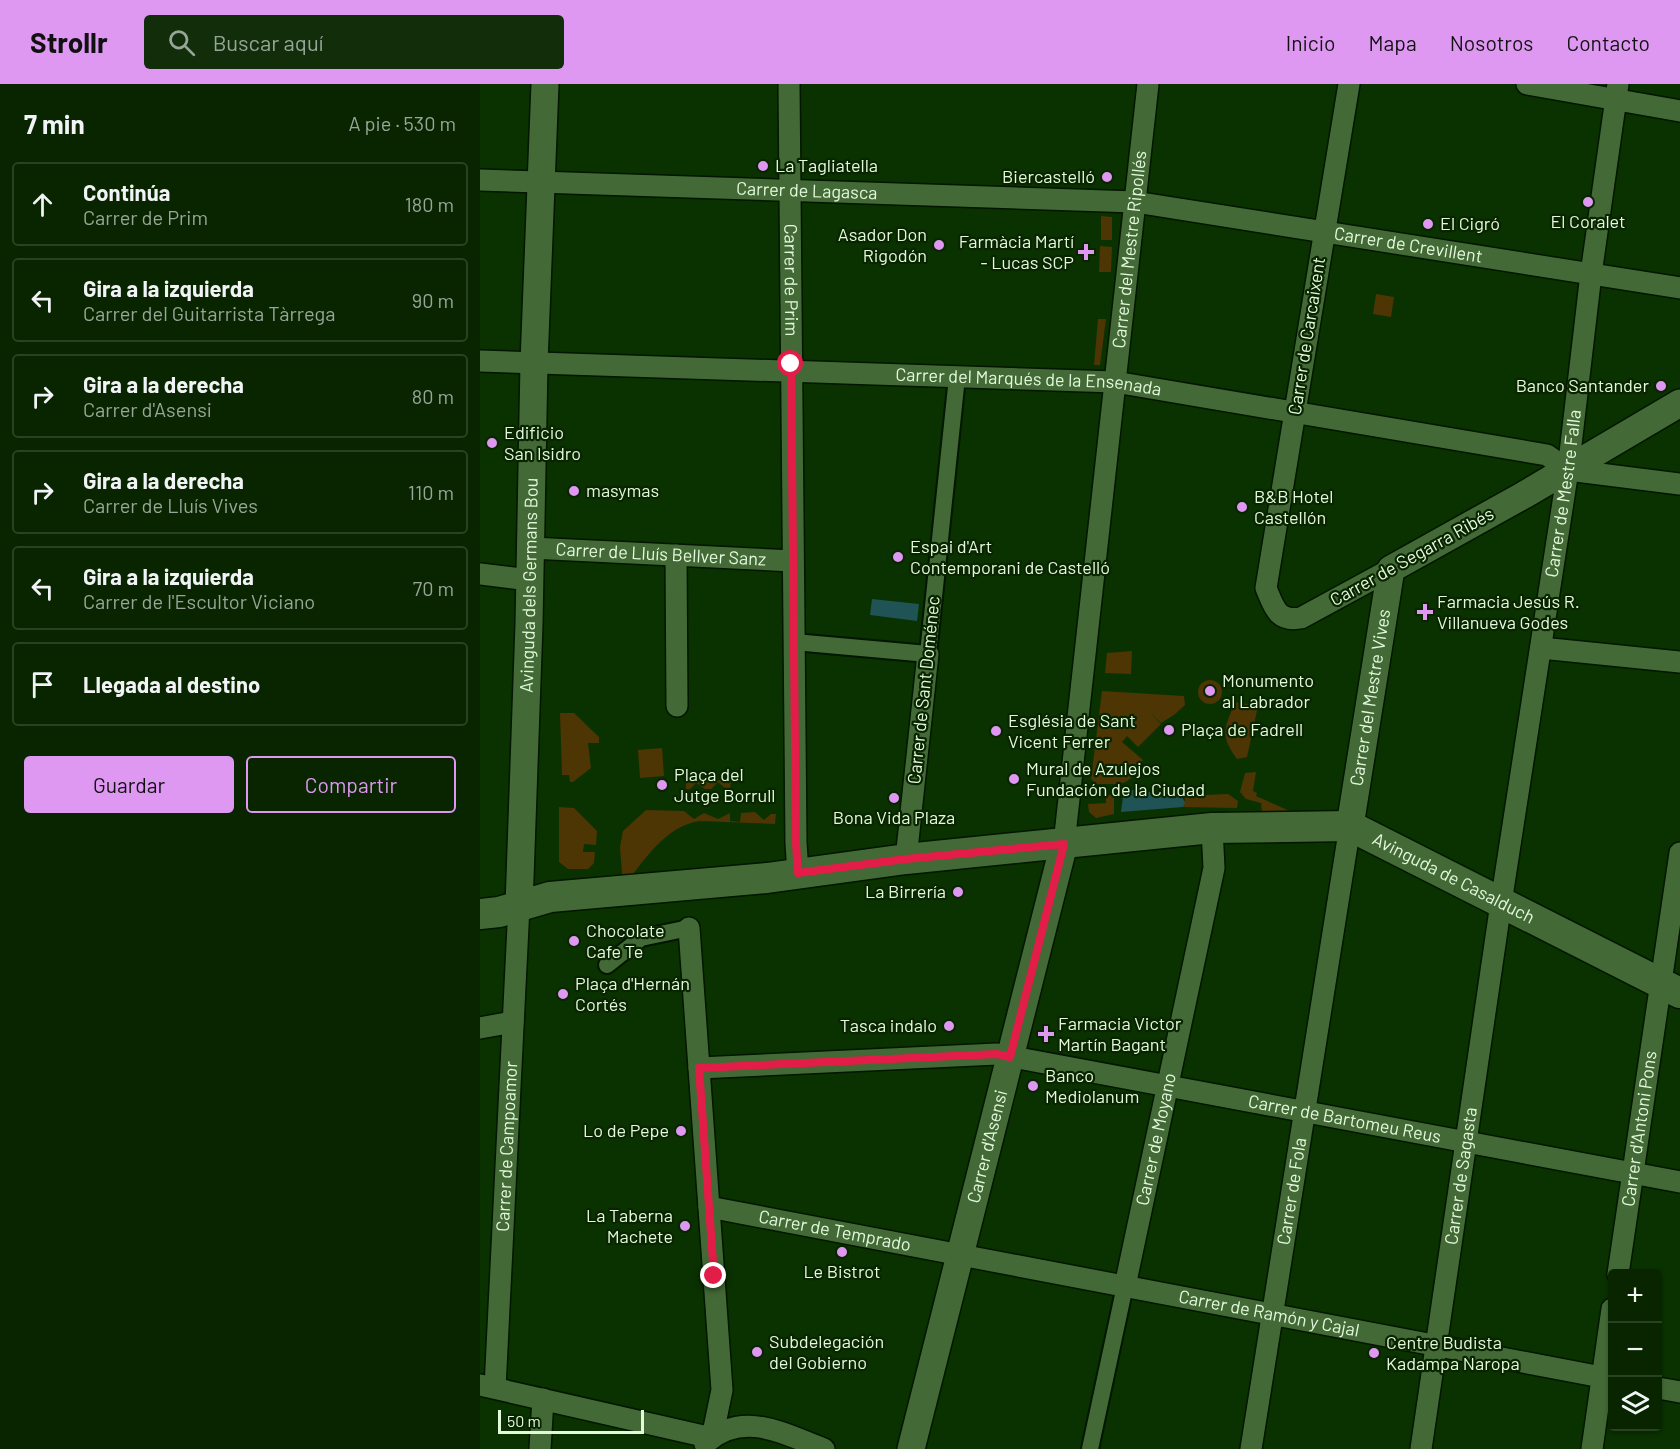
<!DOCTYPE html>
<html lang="es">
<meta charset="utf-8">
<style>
body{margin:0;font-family:Barlow,sans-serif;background:#112d0a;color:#f1f3f6}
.controls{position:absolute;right:18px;bottom:18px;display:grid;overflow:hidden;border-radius:6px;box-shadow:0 2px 4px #0004}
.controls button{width:54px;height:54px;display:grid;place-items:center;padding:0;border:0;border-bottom:2px solid #294222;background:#082500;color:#f1f3f6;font:30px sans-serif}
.scale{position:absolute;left:18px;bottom:15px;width:146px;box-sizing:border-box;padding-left:6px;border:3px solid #e3f9dc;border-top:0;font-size:16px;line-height:21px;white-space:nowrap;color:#e3f9dc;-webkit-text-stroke:4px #092500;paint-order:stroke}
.stop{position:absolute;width:18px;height:18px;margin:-14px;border:4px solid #e11d48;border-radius:50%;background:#fff}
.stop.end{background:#e11d48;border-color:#fff;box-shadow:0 2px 6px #0008}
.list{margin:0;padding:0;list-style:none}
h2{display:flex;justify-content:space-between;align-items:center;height:78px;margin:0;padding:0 24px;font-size:26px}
h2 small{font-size:20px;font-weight:400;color:#98a599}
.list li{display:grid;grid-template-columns:39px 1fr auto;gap:18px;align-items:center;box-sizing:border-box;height:84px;margin:0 12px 12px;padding:0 12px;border:2px solid #294222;border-radius:6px}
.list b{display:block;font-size:22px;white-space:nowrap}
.list p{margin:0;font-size:20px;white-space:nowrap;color:#98a599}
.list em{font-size:20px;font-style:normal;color:#98a599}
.actions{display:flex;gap:12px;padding:18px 24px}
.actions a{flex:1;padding:14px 0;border:2px solid #de98f2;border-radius:6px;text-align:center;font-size:21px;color:#de98f2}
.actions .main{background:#de98f2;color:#111}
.icon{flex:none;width:33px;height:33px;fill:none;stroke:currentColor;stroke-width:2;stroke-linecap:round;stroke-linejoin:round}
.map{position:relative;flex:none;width:1200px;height:1365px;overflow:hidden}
header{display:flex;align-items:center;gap:36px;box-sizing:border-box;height:84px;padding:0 30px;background:#de98f2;color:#111}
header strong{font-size:28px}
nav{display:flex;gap:33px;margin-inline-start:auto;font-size:21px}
.search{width:420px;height:54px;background:#112d0a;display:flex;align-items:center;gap:15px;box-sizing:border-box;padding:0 21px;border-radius:6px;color:#98a599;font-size:22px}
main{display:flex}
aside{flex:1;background:#082500}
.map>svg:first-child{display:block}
</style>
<header>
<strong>Strollr</strong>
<div class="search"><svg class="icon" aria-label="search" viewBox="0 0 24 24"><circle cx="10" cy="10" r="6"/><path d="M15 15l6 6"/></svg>Buscar aquí</div>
<nav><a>Inicio</a><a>Mapa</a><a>Nosotros</a><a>Contacto</a></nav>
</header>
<main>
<aside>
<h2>7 min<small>A pie · 530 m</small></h2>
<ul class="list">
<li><svg class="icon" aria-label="ahead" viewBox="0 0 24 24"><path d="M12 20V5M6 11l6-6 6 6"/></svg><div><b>Continúa</b><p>Carrer de Prim</p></div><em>180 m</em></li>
<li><svg class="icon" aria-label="left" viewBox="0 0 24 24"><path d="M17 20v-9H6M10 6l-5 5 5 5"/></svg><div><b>Gira a la izquierda</b><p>Carrer del Guitarrista Tàrrega</p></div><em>90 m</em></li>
<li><svg class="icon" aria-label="right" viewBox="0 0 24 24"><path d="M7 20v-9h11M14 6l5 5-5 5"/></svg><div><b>Gira a la derecha</b><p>Carrer d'Asensi</p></div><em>80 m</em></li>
<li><svg class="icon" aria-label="right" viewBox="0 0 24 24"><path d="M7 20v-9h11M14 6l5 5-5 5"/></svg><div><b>Gira a la derecha</b><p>Carrer de Lluís Vives</p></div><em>110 m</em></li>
<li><svg class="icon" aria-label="left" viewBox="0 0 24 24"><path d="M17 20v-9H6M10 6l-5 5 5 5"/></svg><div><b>Gira a la izquierda</b><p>Carrer de l'Escultor Viciano</p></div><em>70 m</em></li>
<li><svg class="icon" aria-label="arrive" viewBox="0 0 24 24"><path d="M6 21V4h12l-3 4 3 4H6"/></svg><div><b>Llegada al destino</b></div></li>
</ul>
<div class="actions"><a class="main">Guardar</a><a>Compartir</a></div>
</aside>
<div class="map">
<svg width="1200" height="1365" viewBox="0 0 1200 1365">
<rect width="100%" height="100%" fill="#0a3100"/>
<g fill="#4e3504">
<polygon points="621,132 632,133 632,156 621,156"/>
<polygon points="620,162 632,163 631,188 619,188"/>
<polygon points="896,210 914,213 911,233 893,230"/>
<polygon points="618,235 626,235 620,281 614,281"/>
<polygon points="652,567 651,590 625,589 627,569"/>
<circle cx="730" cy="608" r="12"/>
<path d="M622 607 704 612 705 621 694 631 681 639 669 627 681 640 658 663 647 652 642 658 663 676C648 703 645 700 616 700L611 695Z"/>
<path d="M755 618 778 622 767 673 757 675C739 650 745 644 755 618Z"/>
<polygon points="80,629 94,629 119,653 119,659 108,659 111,684 93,698 90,698 89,691 82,691"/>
<polygon points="182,664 184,692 160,694 158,666"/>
<polygon points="776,688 773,707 777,709 776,712 821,732 782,731 781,719 766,715 760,708 765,689"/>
<polygon points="251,696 250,706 246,705 238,698 231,705 225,705 216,699 210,705 206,705 206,697"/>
<polygon points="748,710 758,717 757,724 703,723 705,715 702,712"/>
<polygon points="626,711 634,711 634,730 616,734 609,728 608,720 626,719"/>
<polygon points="79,723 94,724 117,747 116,761 104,760 103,768 115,768 114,779 108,785 88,785 79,778"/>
<path d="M166 726 204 727 214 735 224 729 238 735 250 729V737L260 738 261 729 275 728 284 736 291 730H296L295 740 220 737C184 742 165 777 143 802L140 763 143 747Z"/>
</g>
<g fill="#1f5355">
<polygon points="392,515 439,520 437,537 390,531"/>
<polygon points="644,705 702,712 705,719 703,723 641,728"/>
</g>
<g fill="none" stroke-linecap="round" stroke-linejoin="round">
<g stroke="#031600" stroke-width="20">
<g id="pedestrian">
<polyline points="314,558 448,570 477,293"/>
<polyline points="127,881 161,854 209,844"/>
<polyline points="610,1365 645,1202"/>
</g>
</g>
<g stroke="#031600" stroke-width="24">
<g id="minor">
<path id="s1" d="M309 0 316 759 318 789"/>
<path d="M869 0 786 504C794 523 797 538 821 534L911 485"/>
<polyline points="1047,0 1200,27"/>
<path id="s2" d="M0 96 655 118 1200 204"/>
<path id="s3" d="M0 277 635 298 1067 371 1088 386 1200 400"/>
<path id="s4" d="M51 464 313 477"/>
<polyline points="196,471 197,622"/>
<polyline points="0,490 50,496"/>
<polyline points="1061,564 1200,578"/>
<path id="s5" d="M584 760 668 0"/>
<polyline points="426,775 448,570"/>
<polyline points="209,844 242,1306 232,1354"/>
<polyline points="0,944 33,938"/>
<path id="s6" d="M219 984 517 970 1200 1098"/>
<path id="s7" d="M229 1123 1132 1295"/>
<path id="s8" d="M1138 1190 1200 769"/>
<path id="s9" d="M645 1202 734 784 732 744"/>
<polyline points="0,1301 232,1354"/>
<path id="s10" d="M15 1304 39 822"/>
<polyline points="1178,1304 1200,1308"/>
<path d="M225 1360C262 1325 304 1350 344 1365"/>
<polyline points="60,1365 63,1315"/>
<path id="s11" d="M771 1365 870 742"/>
<path id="s12" d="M941 1365 1021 819 1088 386 1111 190 1138 0"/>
<polyline points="1112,1365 1132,1225"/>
</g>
</g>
<g stroke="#031600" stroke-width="30">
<g id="tertiary">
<path id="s13" d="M870 742 911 485 1044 411 1200 319"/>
<path id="s14" d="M39 822 49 540 54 279 65 0"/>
<path id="s15" d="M431 1365 584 760"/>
</g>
</g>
<g stroke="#031600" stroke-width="33">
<g id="secondary">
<path id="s16" d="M0 830 19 828 70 813 287 794 426 775 732 744 870 742 1200 909"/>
</g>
</g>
<use href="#pedestrian" stroke="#436a36" stroke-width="16"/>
<use href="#minor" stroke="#436a36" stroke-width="21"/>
<use href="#tertiary" stroke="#436a36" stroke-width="27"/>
<use href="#secondary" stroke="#436a36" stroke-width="30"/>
</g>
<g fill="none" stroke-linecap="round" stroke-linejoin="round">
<polyline stroke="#e11d48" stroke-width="8" points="234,1192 219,984 517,970 530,973 584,760 426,775 318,789 316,759 311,280"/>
</g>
<g fill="#de98f2" stroke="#092500" stroke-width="2">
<circle cx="283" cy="82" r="6"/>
<circle cx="627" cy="93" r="6"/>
<circle cx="1108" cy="118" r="6"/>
<circle cx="948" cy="140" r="6"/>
<circle cx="459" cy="161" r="6"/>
<path d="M603 159h6v6h6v6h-6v6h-6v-6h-6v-6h6z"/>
<circle cx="1181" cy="302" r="6"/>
<circle cx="12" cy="359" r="6"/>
<circle cx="94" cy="407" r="6"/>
<circle cx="762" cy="423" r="6"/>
<circle cx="418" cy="473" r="6"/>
<path d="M942 519h6v6h6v6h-6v6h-6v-6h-6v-6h6z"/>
<circle cx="730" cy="607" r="6"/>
<circle cx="689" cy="646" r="6"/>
<circle cx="516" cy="647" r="6"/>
<circle cx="534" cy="695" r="6"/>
<circle cx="182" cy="701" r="6"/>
<circle cx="414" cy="714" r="6"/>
<circle cx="478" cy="808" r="6"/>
<circle cx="94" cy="857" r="6"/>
<circle cx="83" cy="910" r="6"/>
<circle cx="469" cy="942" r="6"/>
<path d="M563 941h6v6h6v6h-6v6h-6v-6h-6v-6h6z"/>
<circle cx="553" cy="1002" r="6"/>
<circle cx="201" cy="1047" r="6"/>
<circle cx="205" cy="1142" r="6"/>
<circle cx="362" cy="1168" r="6"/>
<circle cx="277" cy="1268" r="6"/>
<circle cx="894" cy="1269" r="6"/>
</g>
<g text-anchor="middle" stroke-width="4.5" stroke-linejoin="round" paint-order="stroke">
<g font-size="18" fill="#e3f9dc" stroke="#092500" text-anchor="start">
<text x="295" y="88">La Tagliatella</text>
<text x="615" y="99" text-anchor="end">Biercastelló</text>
<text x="1108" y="144" text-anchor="middle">El Coralet</text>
<text x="960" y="146">El Cigró</text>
<text x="447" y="157" text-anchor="end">Asador Don<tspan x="447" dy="21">Rigodón</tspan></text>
<text x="594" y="164" text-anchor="end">Farmàcia Martí<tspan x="594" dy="21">- Lucas SCP</tspan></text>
<text x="1169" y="308" text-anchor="end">Banco Santander</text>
<text x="24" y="355">Edificio<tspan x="24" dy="21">San Isidro</tspan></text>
<text x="106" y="413">masymas</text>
<text x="774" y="419">B&amp;B Hotel<tspan x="774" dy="21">Castellón</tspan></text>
<text x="430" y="469">Espai d'Art<tspan x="430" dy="21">Contemporani de Castelló</tspan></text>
<text x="957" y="524">Farmacia Jesús R.<tspan x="957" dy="21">Villanueva Godes</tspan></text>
<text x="742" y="603">Monumento<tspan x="742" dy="21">al Labrador</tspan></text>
<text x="528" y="643">Església de Sant<tspan x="528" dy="21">Vicent Ferrer</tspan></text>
<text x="701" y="652">Plaça de Fadrell</text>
<text x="546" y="691">Mural de Azulejos<tspan x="546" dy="21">Fundación de la Ciudad</tspan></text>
<text x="194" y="697">Plaça del<tspan x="194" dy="21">Jutge Borrull</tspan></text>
<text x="414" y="740" text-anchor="middle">Bona Vida Plaza</text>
<text x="466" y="814" text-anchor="end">La Birrería</text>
<text x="106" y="853">Chocolate<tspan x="106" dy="21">Cafe Te</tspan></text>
<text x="95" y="906">Plaça d'Hernán<tspan x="95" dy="21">Cortés</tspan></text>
<text x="578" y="946">Farmacia Victor<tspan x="578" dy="21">Martín Bagant</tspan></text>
<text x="457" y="948" text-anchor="end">Tasca indalo</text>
<text x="565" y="998">Banco<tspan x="565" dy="21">Mediolanum</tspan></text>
<text x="189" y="1053" text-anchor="end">Lo de Pepe</text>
<text x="193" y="1138" text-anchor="end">La Taberna<tspan x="193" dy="21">Machete</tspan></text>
<text x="362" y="1194" text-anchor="middle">Le Bistrot</text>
<text x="289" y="1264">Subdelegación<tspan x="289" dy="21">del Gobierno</tspan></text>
<text x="906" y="1265">Centre Budista<tspan x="906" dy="21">Kadampa Naropa</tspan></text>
</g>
<g font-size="18" fill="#e3f9dc" stroke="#092500">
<text dy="6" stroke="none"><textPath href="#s2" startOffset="327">Carrer de Lagasca</textPath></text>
<text dy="6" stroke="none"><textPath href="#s2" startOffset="932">Carrer de Crevillent</textPath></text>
<text dy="6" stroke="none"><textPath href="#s5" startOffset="598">Carrer del Mestre Ripollés</textPath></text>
<text dy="6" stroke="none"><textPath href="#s1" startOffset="196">Carrer de Prim</textPath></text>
<text transform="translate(827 252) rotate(-81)" y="6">Carrer de Carcaixent</text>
<text dy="6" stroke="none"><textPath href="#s3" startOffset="549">Carrer del Marqués de la Ensenada</textPath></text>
<text dy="6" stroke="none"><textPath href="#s12" startOffset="966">Carrer de Mestre Falla</textPath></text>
<text dy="6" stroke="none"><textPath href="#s4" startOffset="130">Carrer de Lluís Bellver Sanz</textPath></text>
<text transform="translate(932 473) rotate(-29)" y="6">Carrer de Segarra Ribés</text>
<text dy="6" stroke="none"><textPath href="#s14" startOffset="321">Avinguda dels Germans Bou</textPath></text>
<text transform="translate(444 606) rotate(-84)" y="6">Carrer de Sant Doménec</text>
<text dy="6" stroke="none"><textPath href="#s13" startOffset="130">Carrer del Mestre Vives</textPath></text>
<text dy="6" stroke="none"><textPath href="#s16" startOffset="992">Avinguda de Casalduch</textPath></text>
<text dy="6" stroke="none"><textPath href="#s6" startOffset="652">Carrer de Bartomeu Reus</textPath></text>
<text dy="6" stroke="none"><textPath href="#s8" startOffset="147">Carrer d'Antoni Pons</textPath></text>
<text dy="6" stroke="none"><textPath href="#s9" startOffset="150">Carrer de Moyano</textPath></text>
<text dy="6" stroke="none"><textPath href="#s15" startOffset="312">Carrer d'Asensi</textPath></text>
<text dy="6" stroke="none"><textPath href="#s10" startOffset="242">Carrer de Campoamor</textPath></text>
<text dy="6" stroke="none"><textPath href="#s12" startOffset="276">Carrer de Sagasta</textPath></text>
<text dy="6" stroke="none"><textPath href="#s11" startOffset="261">Carrer de Fola</textPath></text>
<text dy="6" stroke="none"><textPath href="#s7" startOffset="128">Carrer de Temprado</textPath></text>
<text dy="6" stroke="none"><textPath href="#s7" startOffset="570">Carrer de Ramón y Cajal</textPath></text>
</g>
</g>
</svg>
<div class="controls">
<button>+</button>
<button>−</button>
<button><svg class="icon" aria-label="layers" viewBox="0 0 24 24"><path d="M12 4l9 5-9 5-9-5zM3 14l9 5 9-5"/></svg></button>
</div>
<div class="scale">50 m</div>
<div class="stop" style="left:311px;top:280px"></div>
<div class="stop end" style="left:234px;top:1192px"></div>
</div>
</main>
